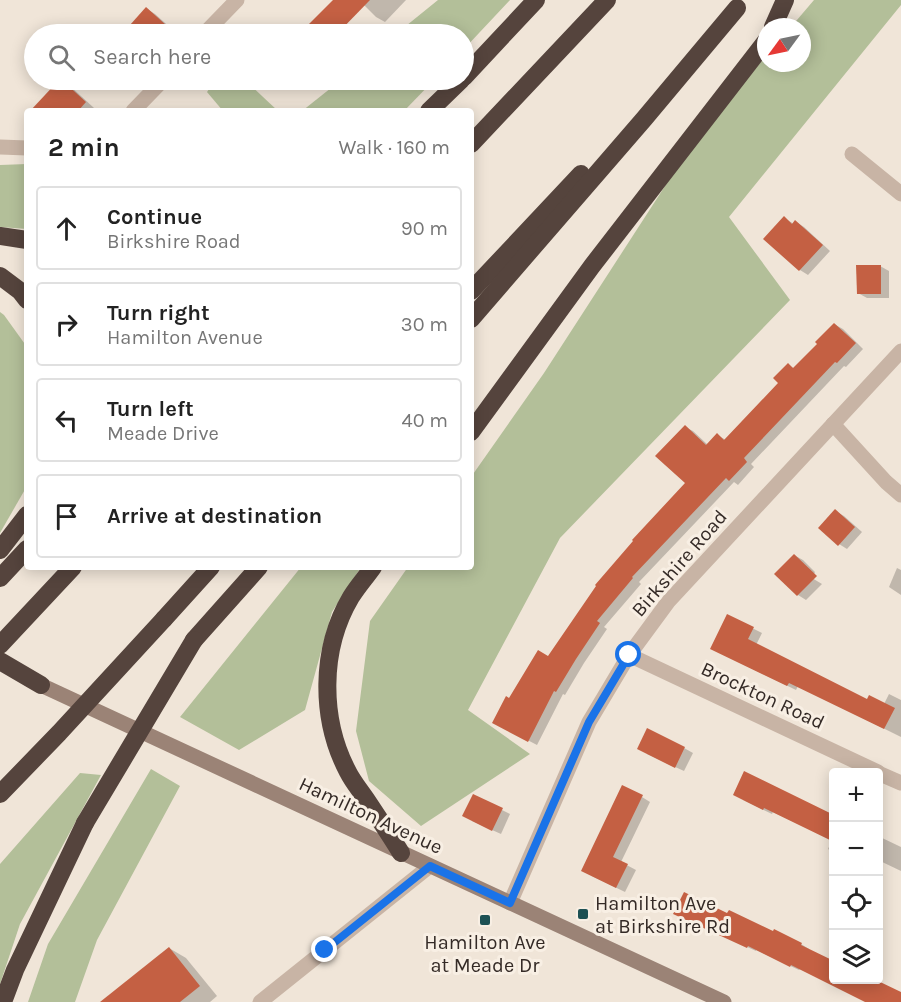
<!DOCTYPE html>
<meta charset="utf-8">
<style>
body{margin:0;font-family:Karla,sans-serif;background:#f6f6f6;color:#222}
.controls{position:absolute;right:18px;bottom:18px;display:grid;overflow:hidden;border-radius:6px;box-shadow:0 3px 15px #0003}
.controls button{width:54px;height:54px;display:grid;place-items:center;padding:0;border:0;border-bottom:2px solid #e0e0e0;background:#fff;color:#222;font:30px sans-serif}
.compass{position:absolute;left:757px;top:18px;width:54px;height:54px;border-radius:50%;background:#fff;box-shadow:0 3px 15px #0003;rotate:237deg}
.stop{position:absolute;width:18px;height:18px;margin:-14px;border:4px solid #1a73e8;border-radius:50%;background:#fff}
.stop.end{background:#1a73e8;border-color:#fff;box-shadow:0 2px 6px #0008}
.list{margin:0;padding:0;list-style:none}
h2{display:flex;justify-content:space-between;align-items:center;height:78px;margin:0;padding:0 24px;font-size:26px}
h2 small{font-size:20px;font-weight:400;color:#767676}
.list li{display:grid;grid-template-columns:39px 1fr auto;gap:18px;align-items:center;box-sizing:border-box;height:84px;margin:0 12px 12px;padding:0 12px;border:2px solid #e0e0e0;border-radius:6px}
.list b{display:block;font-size:22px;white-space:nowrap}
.list p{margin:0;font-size:20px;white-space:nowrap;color:#767676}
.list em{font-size:20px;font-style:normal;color:#767676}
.icon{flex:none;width:33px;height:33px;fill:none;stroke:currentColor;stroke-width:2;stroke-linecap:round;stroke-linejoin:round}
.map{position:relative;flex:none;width:901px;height:1002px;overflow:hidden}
.search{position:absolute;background:#fff;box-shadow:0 3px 15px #0003;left:24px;top:24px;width:450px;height:66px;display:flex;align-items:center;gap:15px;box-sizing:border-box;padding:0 21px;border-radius:33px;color:#767676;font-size:22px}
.panel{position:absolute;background:#fff;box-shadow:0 3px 15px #0003;left:24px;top:108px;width:450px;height:462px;border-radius:6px}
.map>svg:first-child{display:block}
</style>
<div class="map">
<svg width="901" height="1002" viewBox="0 0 901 1002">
<rect width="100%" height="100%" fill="#f0e5d8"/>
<g fill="#b3bf99">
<polygon points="438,0 510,0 464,49 464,34 396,34"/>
<polygon points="814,0 901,0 901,5 729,217 790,300 560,538 468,710 530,754 421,826 369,781 356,731 370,621 408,567 471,567 471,477 544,373 700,132 766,56 766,63 802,63 802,27 791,27"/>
<polygon points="215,80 245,80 278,111 223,111 207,92"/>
<polygon points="341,80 434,80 404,111 302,111"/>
<polygon points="27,164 27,229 0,227 0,165"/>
<polygon points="0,312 4,315 27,347 27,486 0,533"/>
<polygon points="301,567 361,567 332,612 305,710 239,750 180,717"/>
<polygon points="151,769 180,786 97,940 75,1002 28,1002 48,944"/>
<polygon points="80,773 101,775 20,924 0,984 0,864"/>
</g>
<g fill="#0003">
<polygon points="359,0 406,0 385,22 376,17"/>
<polygon points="147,9 155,14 174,31 171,34 124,34"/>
<polygon points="324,11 332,16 350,34 301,34"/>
<polygon points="60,80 69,85 94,108 91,111 32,111"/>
<polygon points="784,218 794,224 796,222 804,227 830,251 808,275 800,270"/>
<polygon points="880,266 889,271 889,298 867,298 858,293"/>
<polygon points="834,324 843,329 863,349 846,367 844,366 751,464 754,467 738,485 734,482 639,582 641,584 604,627 607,629 584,663 565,695 563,694 537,745 502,727 510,700 548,657 687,483 685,427 693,431 708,445 717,435 726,440 780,383 788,365 795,369 819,344"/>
<polygon points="835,511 844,516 862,532 847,549 839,544"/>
<polygon points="794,555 803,560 815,572 812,578 822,584 806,600 798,595 776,574"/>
<polygon points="897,568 901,570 901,595 889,587"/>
<polygon points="728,616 762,633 756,645 868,701 884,704 889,694 901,700 901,737 798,686 796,690 720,653"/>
<polygon points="684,748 693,753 684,771 647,754"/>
<polygon points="642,797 650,802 621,862 636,870 625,892 592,876"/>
<polygon points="743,800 834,816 834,853 828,849 832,840 773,812 772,814"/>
<polygon points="502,810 510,814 501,834 472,821"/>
<polygon points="878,836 901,847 901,871 878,860"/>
<polygon points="728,915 801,944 809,949 808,951 833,962 834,961 834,980 872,980 901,994 901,1002 868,1002 800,969 799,970 756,950 756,951 683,918"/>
<polygon points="169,948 186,958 217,996 210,1002 102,1002"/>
</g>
<g fill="#c46043">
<polygon points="333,0 370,0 337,34 299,34"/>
<polygon points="146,7 166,25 158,34 122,34"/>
<polygon points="59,80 62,80 86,102 78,111 30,111"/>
<polygon points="784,216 792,224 795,220 823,245 799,271 763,239"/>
<polygon points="856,265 881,265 881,294 857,294"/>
<polygon points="834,323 856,343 837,363 835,362 744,458 747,462 729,481 726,478 632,577 633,578 597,621 600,623 576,659 556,692 554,691 528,742 492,723 506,696 509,698 538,650 548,656 596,586 595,585 633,541 632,540 685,483 655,456 685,425 706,445 717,433 724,440 778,383 773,378 788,363 793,368 817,344 815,342"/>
<polygon points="835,509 855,527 838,546 818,528"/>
<polygon points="794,554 817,576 797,596 774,574"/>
<polygon points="727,614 754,627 748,639 867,699 869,695 895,708 884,729 789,683 787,686 710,649"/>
<polygon points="647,728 685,747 675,768 637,749"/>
<polygon points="744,771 834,815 834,842 764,808 763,810 733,795"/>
<polygon points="622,785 643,795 613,857 628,864 616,888 581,871"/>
<polygon points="473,794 503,808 492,831 462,816"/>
<polygon points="684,892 727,913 729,910 773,931 774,929 802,943 801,945 834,961 834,980 876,980 901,992 901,1002 865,1002 791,965 790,967 748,946 747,948 673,914"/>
<polygon points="169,947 200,986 180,1002 100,1002"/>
</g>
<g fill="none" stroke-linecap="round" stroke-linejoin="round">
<g stroke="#c8b4a5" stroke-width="15">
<polyline points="204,34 237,0"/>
<polyline points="133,111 163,80"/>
<polyline points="0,147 27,148"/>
<polyline points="852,154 901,194"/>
<polyline points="833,424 886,482 901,495"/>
<polyline points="629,655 878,772"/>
<polyline points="878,773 901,783"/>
<polyline points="510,903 589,722 629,655 668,602 901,351"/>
<polyline points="260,1002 430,866"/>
</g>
<polyline stroke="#9b8376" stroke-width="15" points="30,680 724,1002"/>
<g stroke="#55443d" stroke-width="18">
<polyline points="773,27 785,0"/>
<polyline points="464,77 536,0"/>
<polyline points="429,111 461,80"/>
<polyline points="471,144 607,0"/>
<polyline points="0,236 27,240"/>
<polyline points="0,276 20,291 27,300"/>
<polyline points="471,291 581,174"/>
<polyline points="471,319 644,119 737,8"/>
<polyline points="471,432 592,266 766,41"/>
<polyline points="0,550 27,515"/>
<path d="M373 567C366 577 358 586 351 597 320 649 320 719 348 772 353 782 360 790 366 799 378 817 390 835 401 853"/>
<polyline points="0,578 27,549"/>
<polyline points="164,619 211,567"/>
<polyline points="194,640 259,567"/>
<polyline points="0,645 73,567"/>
<polyline points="0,661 41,685"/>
<polyline points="3,1002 15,970 85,823"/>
</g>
<g stroke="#55443d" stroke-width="18">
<polyline points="0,794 59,733 164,619"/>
<polyline points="85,823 194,640"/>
</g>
</g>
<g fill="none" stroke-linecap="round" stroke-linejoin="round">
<polyline stroke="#1a73e8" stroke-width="8" points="325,950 430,866 510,903 589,722 629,655"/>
</g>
<g fill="#1d5154" stroke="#f8efe4" stroke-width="2">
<rect x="577" y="908" width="12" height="12" rx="3"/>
<rect x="479" y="914" width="12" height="12" rx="3"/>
</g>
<g text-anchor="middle" stroke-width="6" stroke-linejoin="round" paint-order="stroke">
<g font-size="20" fill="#342a26" stroke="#f8efe4">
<text transform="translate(679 563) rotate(-49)" y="7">Birkshire Road</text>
<text transform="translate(763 695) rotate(25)" y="7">Brockton Road</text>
<text transform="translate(371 815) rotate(25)" y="7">Hamilton Avenue</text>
</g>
<g font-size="20" fill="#342a26" stroke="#f8efe4" text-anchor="start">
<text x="595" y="910">Hamilton Ave<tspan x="595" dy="23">at Birkshire Rd</tspan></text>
<text x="485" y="949" text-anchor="middle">Hamilton Ave<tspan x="485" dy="23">at Meade Dr</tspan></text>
</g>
</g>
</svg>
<div class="controls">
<button>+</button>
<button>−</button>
<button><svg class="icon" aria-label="locate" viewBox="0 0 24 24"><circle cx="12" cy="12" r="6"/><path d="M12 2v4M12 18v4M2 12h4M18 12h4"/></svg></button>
<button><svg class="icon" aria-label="layers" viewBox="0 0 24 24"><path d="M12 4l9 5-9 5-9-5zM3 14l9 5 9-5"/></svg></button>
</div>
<svg class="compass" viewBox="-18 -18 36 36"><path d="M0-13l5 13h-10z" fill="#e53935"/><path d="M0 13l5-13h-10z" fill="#767676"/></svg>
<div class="stop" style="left:629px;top:655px"></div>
<div class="stop end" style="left:325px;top:950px"></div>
<div class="search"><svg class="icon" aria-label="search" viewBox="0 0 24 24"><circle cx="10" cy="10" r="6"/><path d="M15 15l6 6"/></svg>Search here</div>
<section class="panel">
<h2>2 min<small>Walk · 160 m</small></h2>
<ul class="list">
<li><svg class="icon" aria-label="ahead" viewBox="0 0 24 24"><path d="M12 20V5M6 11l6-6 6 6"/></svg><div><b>Continue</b><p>Birkshire Road</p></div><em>90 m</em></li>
<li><svg class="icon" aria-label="right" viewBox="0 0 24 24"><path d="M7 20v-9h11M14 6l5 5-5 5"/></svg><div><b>Turn right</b><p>Hamilton Avenue</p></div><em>30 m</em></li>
<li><svg class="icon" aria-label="left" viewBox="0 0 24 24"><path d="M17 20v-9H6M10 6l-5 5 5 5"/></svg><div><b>Turn left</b><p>Meade Drive</p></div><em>40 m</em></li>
<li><svg class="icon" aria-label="arrive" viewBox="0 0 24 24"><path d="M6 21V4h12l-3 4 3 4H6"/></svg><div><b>Arrive at destination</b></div></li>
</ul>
</section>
</div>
